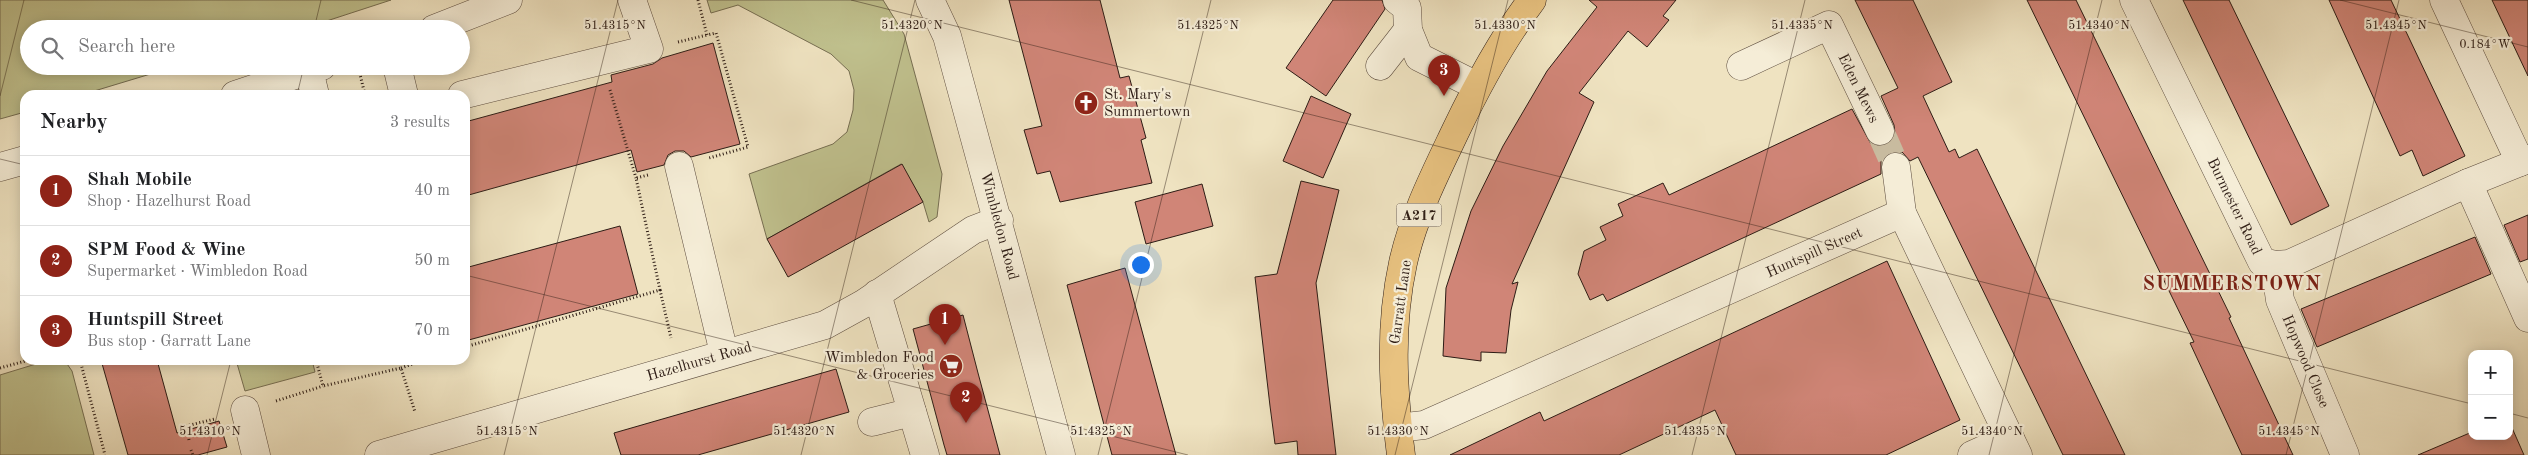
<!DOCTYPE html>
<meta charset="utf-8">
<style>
body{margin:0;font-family:"Old Standard TT",serif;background:#f2f2f2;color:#202124}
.controls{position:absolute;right:15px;bottom:15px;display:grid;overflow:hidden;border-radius:10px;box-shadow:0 2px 12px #0003}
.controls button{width:45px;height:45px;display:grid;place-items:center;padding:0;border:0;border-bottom:1px solid #e0e0e0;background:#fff;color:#202124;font:25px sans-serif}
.you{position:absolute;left:1140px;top:264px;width:18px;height:18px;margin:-12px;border:4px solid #fff;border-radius:50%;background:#1a73e8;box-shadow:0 0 0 8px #1a73e833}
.badge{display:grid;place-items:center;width:32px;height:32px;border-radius:50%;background:#8f2418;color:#fff;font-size:16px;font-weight:700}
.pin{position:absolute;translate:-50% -41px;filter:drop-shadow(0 1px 2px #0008)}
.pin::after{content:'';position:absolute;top:26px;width:18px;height:15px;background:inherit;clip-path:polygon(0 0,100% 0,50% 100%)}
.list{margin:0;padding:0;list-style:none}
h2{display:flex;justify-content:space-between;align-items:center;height:65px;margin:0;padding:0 20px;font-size:21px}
h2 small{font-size:16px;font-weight:400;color:#757577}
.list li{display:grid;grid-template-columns:32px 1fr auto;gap:15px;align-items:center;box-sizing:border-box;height:70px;padding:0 20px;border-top:1px solid #e0e0e0}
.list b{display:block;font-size:19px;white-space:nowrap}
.list p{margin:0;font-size:16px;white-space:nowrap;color:#757577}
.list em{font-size:16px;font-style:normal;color:#757577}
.icon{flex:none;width:28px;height:28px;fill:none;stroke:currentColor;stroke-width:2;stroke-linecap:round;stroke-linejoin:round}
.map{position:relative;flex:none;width:2528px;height:455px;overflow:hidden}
.search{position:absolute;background:#fff;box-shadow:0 2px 12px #0003;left:20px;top:20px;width:450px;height:55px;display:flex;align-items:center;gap:12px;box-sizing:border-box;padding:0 18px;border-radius:28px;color:#757577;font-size:19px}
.panel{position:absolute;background:#fff;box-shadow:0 2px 12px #0003;left:20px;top:90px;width:450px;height:275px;border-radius:15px}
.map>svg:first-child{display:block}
</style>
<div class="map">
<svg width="2528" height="455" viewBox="0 0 2528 455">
<rect width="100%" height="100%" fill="#efe3c1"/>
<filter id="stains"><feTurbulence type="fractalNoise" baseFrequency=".004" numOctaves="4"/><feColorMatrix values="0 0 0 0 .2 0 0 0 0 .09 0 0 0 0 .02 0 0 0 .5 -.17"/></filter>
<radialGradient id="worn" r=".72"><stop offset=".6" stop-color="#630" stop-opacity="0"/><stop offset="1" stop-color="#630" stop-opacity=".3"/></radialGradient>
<g fill="#c0c18e" stroke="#766e52">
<polygon points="0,0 391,0 302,29 29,29 29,66 177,66 81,95 25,95 25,112 0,119"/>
<polygon points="707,0 883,0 904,34 942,174 937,217 929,222 923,202 901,164 767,239 749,174 833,144 847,132 853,110 854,90 849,71 831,54 738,5 711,13"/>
<polygon points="49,360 65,361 72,371 94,455 0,455 0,375"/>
<polygon points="236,360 312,360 315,372 245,391"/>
</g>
<g fill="#d08577" stroke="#2d1c15">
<polygon points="1009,0 1100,0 1120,78 1129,76 1146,138 1141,140 1152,183 1060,202 1050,171 1037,174 1024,130 1042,126"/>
<polygon points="1333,0 1382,0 1385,9 1326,96 1286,68"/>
<polygon points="1589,0 1676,0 1663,16 1669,20 1647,47 1628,31 1579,93 1594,102 1512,284 1518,282 1511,310 1506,353 1481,352 1481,361 1443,356 1446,288 1471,211 1503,146 1547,71 1597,7"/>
<polygon points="1855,0 1913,0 1952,82 1923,96 1949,152 1955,149 1959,158 1977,149 2125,455 2063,455 1918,157 1910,161 1902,152 1894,152 1887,154 1881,161 1881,174 1607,301 1603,294 1590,300 1578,274 1584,251 1606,240 1600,227 1623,216 1618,204 1663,183 1669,195 1852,109 1871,144 1879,147 1886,145 1893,140 1895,133 1894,125 1881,96 1898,88"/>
<polygon points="2027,0 2076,0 2231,317 2229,318 2293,455 2242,455 2190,343 2194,342"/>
<polygon points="2183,0 2229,0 2329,206 2291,225"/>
<polygon points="2329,0 2391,0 2465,156 2423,176 2412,150 2400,156"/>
<polygon points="2492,0 2528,0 2528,76"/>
<polygon points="713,43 740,144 691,157 684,151 675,151 668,155 664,165 637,172 631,150 465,196 465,122 612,82 611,75 653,64 662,58"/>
<polygon points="1311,96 1351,114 1323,178 1283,161"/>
<polygon points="902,164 923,202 788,277 767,239"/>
<polygon points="1301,181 1339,190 1316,283 1336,455 1298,455 1297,441 1275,444 1270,406 1255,277 1277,274"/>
<polygon points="1202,184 1213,226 1146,244 1135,202"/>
<polygon points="2528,215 2528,259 2520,262 2504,225"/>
<polygon points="620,226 638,294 465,341 465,268"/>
<polygon points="2475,237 2491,274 2317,347 2301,309"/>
<polygon points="1887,261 1960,420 1886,455 1736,455 1715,410 1619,455 1450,455 1540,412 1544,421"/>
<polygon points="1125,268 1145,342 1176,455 1112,455 1067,285"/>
<polygon points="963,315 978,373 1000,455 947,455 944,445 913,329"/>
<polygon points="101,360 157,360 177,433 219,421 227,447 198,455 128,455"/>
<polygon points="836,369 849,412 698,455 621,455 614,433"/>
<polygon points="2509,421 2524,455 2418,455 2472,432 2472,436 2509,436"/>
</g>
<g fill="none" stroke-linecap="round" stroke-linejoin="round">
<polyline stroke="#c8bb9f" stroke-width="28" stroke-dasharray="28 14" stroke-linecap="butt" points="1880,131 1896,167"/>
<g stroke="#5e4e40" stroke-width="29">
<g id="minor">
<polyline points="930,0 947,36 1061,455"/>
<polyline points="1397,0 1407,8 1408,30 1419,57 1477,86"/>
<polyline points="2134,0 2262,262 2275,265 2289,264 2468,183 2528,159"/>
<polyline points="2444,0 2520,162"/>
<polyline points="434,29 508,0"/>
<polyline points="397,66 404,95"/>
<polyline points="1380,66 1408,30"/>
<polyline points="1741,66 1829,25 1880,131"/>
<polyline points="309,70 315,95"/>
<polyline points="235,95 322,66"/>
<polyline points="462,95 649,49 632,0"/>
<polyline points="679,166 724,353"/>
<polyline points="0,167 25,160"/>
<polyline points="1896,167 1902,213 2018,455"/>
<polyline points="2468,183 2528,318"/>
<polyline points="2275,265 2280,300 2345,455"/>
<polyline points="877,294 925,455"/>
<polyline points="245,410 256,455"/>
<polyline points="872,422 912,412"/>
<polyline points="1397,428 1424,425 1902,213"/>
<polyline points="379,455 825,325 863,304 973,230 999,220"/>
<polyline points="1972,455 2010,438"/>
</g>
</g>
<g stroke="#2d1c15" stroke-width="29">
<path id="major" d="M1401 455C1393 391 1389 327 1403 263 1413 217 1436 172 1456 130 1478 84 1501 41 1532 0"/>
</g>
<g stroke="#2d1c15" stroke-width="3" stroke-dasharray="1 2.5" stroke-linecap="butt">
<polyline points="698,0 707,35 716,33 748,147 709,158"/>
<polyline points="678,42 707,35"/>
<polyline points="358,66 365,95"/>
<polyline points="610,90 636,178"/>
<polyline points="660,290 671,338"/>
<polyline points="465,347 660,290 636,178 648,175"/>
<polyline points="80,360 105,455"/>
<polyline points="316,360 323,386 401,368 415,412"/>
<polyline points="0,368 29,360"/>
<polyline points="401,368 424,360"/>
<polyline points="276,401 323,386"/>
<polyline points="189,440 186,426 215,419"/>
<polyline points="191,450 193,455"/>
</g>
<use href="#minor" stroke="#f5edd7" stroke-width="28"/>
<use href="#major" stroke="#e8c280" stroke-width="28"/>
</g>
<path fill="none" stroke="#2d1c15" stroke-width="1" stroke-opacity="0.45" d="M851 0 2472 404M2340 0 2528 47M314 29 321 0M297 95 304 66M0 96 24 0M0 159 25 165M465 275 1188 455M2509 413 2528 418M207 455 231 360M504 455 618 0M801 455 915 0M1098 455 1211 0M1395 455 1508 0M1692 455 1805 0M1989 455 2102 0M2286 455 2399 0"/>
<defs>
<g id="church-disc" transform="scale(1.25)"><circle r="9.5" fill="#8f2418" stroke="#f5edd7"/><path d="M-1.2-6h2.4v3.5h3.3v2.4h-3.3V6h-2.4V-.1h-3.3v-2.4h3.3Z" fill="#fff"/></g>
<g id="supermarket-disc" transform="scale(1.25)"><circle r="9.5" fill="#8f2418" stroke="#f5edd7"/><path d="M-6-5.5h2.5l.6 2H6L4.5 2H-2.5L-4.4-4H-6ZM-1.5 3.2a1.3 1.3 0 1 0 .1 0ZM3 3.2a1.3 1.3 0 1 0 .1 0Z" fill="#fff"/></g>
</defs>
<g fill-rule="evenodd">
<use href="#church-disc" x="1086" y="103"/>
<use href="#supermarket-disc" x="951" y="366"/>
</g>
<g text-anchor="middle" stroke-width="4.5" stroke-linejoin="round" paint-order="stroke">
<rect fill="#f5edd7" stroke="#695b4f" stroke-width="1" x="1396.5" y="203.5" width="45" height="23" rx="4"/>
<g font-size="14" font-weight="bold" fill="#2d1c15">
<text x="1419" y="220">A217</text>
</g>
<g font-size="15" fill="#2d1c15" stroke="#f5edd7">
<text transform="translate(1859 88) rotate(64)" y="5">Eden Mews</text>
<text transform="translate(2235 206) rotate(64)" y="5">Burmester Road</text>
<text transform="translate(1000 226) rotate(75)" y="5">Wimbledon Road</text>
<text transform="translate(1814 252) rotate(-24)" y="5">Huntspill Street</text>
<text transform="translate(1400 302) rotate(-82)" y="5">Garratt Lane</text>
<text transform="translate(699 361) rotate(-16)" y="5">Hazelhurst Road</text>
<text transform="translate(2306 361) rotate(67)" y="5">Hopwood Close</text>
</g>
<g font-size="15" fill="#2d1c15" stroke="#f5edd7" text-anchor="start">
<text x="1104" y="99">St. Mary's<tspan x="1104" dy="17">Summertown</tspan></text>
<text x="934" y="362" text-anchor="end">Wimbledon Food<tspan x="934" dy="17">&amp; Groceries</tspan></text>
</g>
<g font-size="20" font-weight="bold" letter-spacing="1" fill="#7a1f14" stroke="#f5edd7">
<text x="2232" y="290">SUMMERSTOWN</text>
</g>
</g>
<g font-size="12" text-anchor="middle" fill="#2d1c15" stroke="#f5edd7" stroke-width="4.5" stroke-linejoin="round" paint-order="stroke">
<text x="615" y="29">51.4315°N</text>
<text x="912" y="29">51.4320°N</text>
<text x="1208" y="29">51.4325°N</text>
<text x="1505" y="29">51.4330°N</text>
<text x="1802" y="29">51.4335°N</text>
<text x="2396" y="29">51.4345°N</text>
<text x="2099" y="29">51.4340°N</text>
<text x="2485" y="48">0.184°W</text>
<text x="210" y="435">51.4310°N</text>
<text x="507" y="435">51.4315°N</text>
<text x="804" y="435">51.4320°N</text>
<text x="1101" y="435">51.4325°N</text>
<text x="1398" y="435">51.4330°N</text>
<text x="1695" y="435">51.4335°N</text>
<text x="1992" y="435">51.4340°N</text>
<text x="2289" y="435">51.4345°N</text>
</g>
<rect width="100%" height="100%" filter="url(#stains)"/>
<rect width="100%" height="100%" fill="url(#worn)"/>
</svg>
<div class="controls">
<button>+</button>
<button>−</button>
</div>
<div class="you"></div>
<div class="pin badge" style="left:945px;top:345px">1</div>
<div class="pin badge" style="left:966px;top:423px">2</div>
<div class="pin badge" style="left:1444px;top:96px">3</div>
<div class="search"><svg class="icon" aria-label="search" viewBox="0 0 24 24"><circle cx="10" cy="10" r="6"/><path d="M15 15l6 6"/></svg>Search here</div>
<section class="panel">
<h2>Nearby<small>3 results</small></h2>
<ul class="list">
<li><span class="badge">1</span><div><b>Shah Mobile</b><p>Shop · Hazelhurst Road</p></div><em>40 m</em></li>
<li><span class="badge">2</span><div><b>SPM Food &amp; Wine</b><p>Supermarket · Wimbledon Road</p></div><em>50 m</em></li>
<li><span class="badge">3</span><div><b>Huntspill Street</b><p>Bus stop · Garratt Lane</p></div><em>70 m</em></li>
</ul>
</section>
</div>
